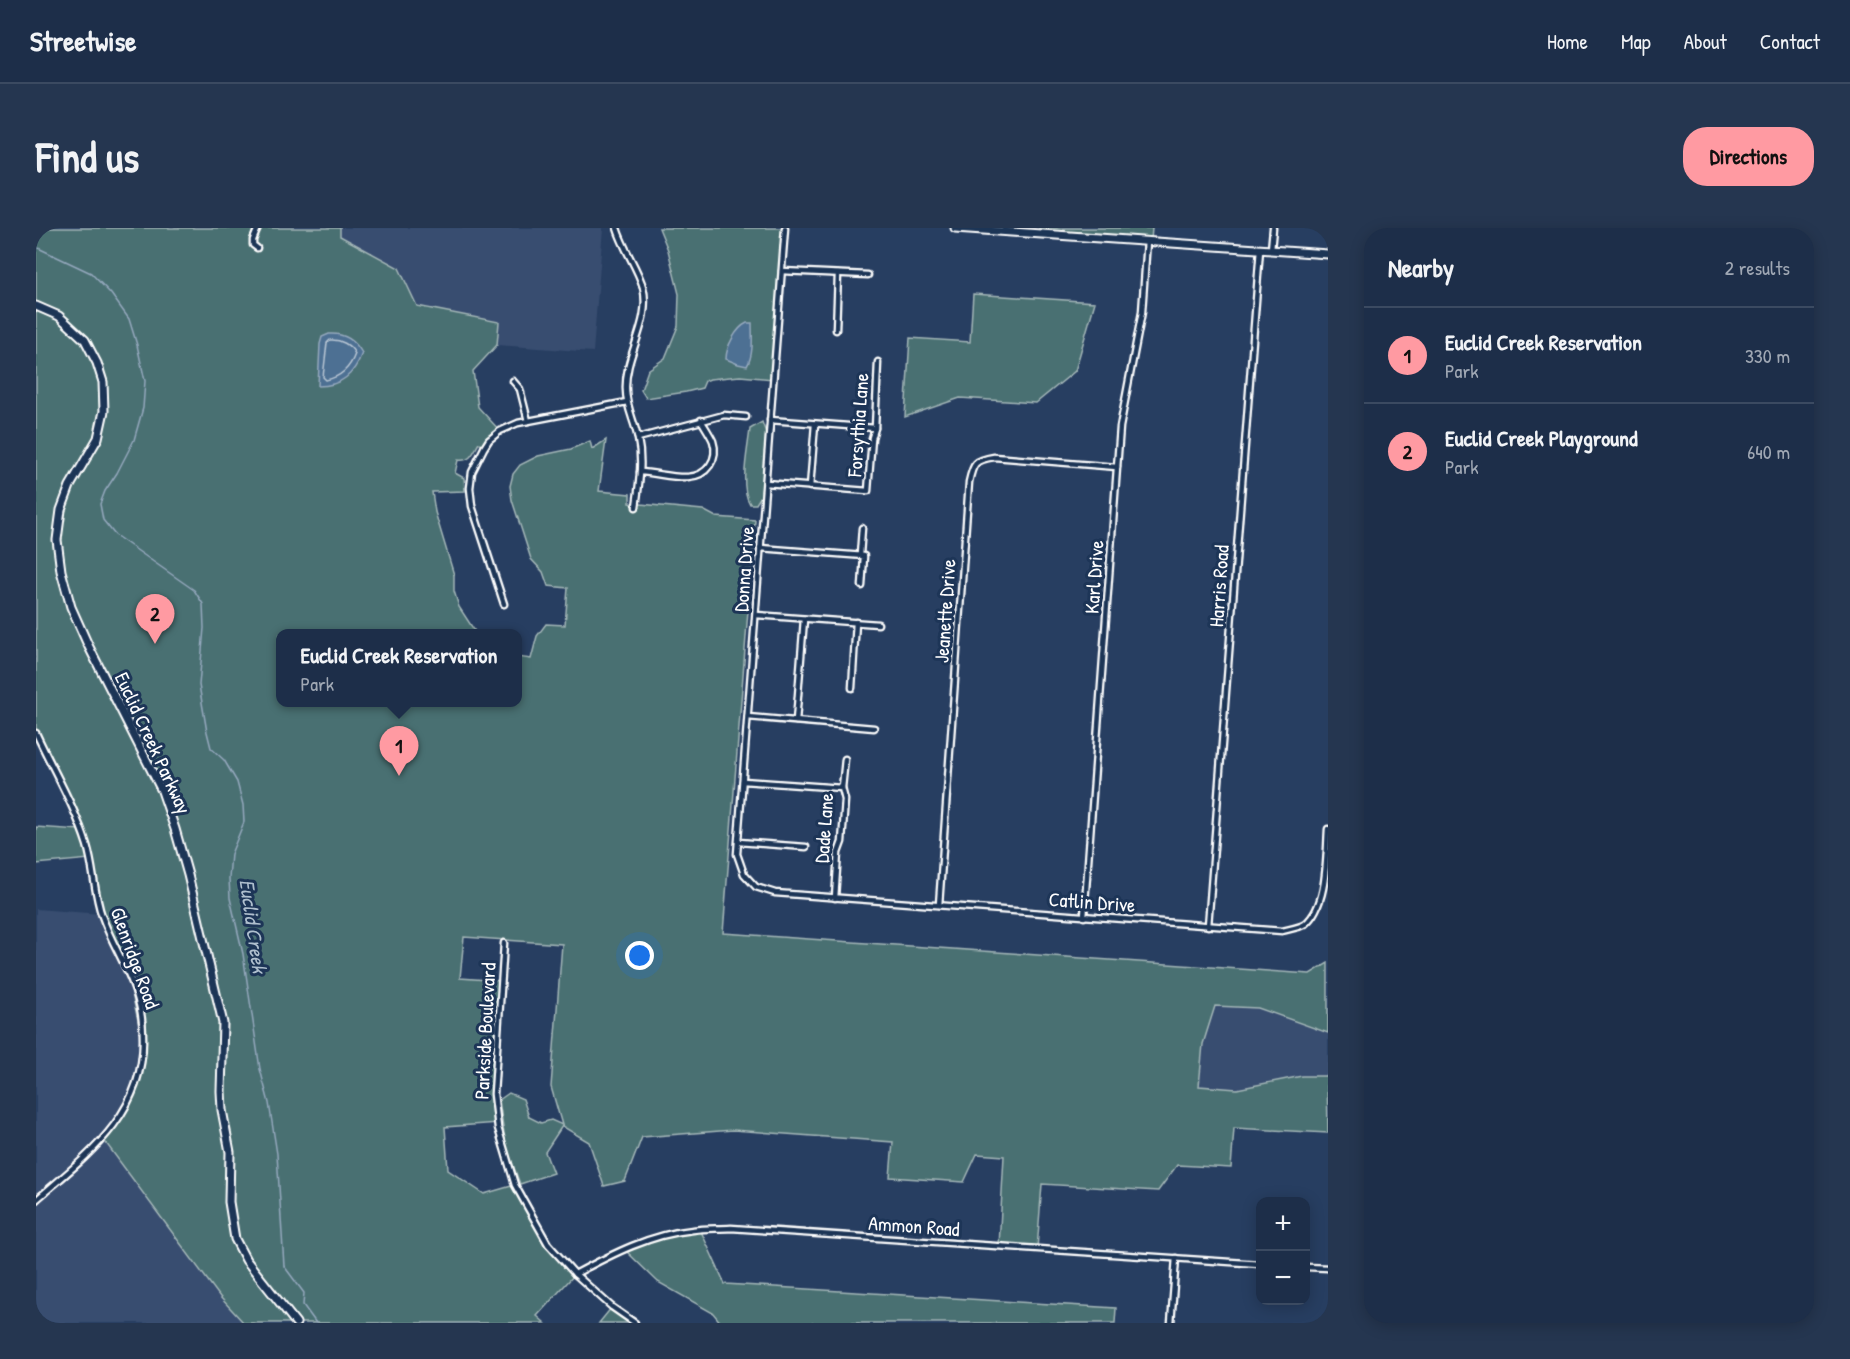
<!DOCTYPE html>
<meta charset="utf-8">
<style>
body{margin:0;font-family:"Patrick Hand",sans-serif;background:#253650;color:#f1f3f6}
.controls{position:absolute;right:18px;bottom:18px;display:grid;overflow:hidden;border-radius:12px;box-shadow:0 3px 15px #0003}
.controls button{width:54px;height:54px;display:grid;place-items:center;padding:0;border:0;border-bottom:2px solid #3b4a61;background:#1d2e49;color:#f1f3f6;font:30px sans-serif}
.you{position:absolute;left:604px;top:728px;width:21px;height:21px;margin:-15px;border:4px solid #fff;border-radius:50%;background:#1a73e8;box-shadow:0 0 0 9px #1a73e833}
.badge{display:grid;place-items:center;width:39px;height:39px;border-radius:50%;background:#ff9aa2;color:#111;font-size:20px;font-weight:700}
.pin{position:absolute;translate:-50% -50px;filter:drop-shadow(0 2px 3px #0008)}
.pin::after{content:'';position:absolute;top:32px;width:21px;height:18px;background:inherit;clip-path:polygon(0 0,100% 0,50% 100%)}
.popup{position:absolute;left:240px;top:401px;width:246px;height:78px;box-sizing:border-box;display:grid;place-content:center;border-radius:12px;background:#1d2e49;filter:drop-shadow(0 2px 4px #0005);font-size:20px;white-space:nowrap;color:#a0a8b4}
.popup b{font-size:22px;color:#f1f3f6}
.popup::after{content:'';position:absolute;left:50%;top:100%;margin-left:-12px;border:12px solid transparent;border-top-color:#1d2e49}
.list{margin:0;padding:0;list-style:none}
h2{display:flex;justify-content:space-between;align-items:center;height:78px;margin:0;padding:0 24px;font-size:26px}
h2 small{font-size:20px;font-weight:400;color:#a0a8b4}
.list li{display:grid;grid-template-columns:39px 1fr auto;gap:18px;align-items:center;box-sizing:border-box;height:96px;padding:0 24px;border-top:2px solid #3b4a61}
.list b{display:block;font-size:22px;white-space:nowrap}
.list p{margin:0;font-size:20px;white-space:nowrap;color:#a0a8b4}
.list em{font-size:20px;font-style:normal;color:#a0a8b4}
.map{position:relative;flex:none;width:1292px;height:1095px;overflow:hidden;border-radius:24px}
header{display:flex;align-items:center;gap:36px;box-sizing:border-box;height:84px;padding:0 30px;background:#1d2e49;border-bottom:2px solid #3b4a61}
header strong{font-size:28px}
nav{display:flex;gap:33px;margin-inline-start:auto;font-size:21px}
.intro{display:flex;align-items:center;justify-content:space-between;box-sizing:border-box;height:144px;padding:0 36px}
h1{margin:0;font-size:42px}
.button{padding:15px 27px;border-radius:24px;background:#ff9aa2;color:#111;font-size:21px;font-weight:700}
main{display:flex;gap:36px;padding:0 36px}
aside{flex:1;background:#1d2e49;border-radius:24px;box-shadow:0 3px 15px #0003}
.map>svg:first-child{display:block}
</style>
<header>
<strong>Streetwise</strong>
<nav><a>Home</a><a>Map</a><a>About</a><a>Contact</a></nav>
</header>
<div class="intro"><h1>Find us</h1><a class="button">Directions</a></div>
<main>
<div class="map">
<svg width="1292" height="1095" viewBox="0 0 1292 1095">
<rect width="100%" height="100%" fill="#273e61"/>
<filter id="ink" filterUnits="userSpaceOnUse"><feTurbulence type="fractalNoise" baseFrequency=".0167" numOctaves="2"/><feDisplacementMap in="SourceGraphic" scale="12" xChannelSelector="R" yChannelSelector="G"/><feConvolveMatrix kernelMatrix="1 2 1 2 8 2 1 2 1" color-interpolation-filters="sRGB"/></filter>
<g filter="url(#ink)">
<g fill="#384d70">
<polygon points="304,0 567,0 557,124 461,117 462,94 381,78 363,40 304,8"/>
<polygon points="0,681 65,686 103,773 107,831 94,873 67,911 184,1069 208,1095 0,1095"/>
<polygon points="1179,778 1222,780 1292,805 1292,868 1290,868 1291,849 1266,848 1201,861 1163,859 1167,816"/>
</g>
<g fill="#4a6f72" stroke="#a4b7b8" stroke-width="1.5">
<path d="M0 0H304V8L363 40 381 78 463 94 461 117 437 143 442 179 464 203 448 220 443 215C437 225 435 234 422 232L419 245 428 250 429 263 396 264 399 284 418 347V363L423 379 440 405 244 406V474H482V429L495 431 501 408 510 396 529 397 532 360 512 358 507 344 495 331 476 272 474 258 477 246 484 237 502 228 535 221 554 213 556 221 570 212 563 263 594 266V275L667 282 680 289 719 292 687 705 1274 746 1292 735V805L1222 780 1179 778 1167 816 1163 858 1201 861 1266 848H1291L1292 905 1198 900 1195 940 1141 937 1122 963 1006 956 1001 1021 963 1018 968 928 941 926 928 954 854 949 857 914 697 902 606 909 589 953 568 958 553 914 526 898 509 924 517 945 484 956 470 918 463 872 473 865 487 871 493 889 505 895 515 892 526 897 515 859 526 716 428 709 424 750 466 753 458 866 462 895 409 899 412 942 448 966 479 957 512 1016 539 1046 501 1088 509 1095H208L184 1069 67 911 94 873 107 831V815L91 743 69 697 54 631 0 636V599L44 602 0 505Z"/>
<polygon points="623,0 749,0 737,151 704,148 674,151 669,153 666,160 650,164 610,170 605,162 612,142 629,130 642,98 643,66 632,22"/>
<polygon points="1003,0 1116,0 1115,13 1003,6"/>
<polygon points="937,66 1059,74 1039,143 1000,175 924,170 869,189 874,110 934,114"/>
<path d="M726 194 730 205 725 268 720 276H714C703 259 712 221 714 201Z"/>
<polygon points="664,1001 689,1056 1080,1080 1079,1095 685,1095 677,1085 622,1054 588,1021 615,1010"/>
<polygon points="576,1079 599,1095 563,1095"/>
</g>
<g fill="#4e7093" stroke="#95a9be" stroke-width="1.5">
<path d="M711 95H716C716 109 718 126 711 138L702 136 690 131C690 119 700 100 711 95Z"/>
<path d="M293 106C308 105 319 112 326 125 318 147 305 158 282 158L284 116 286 109Z"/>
</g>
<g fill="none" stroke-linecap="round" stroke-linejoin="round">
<path stroke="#b8c6d4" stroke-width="1.5" d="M294 112C304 111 315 117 319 126 314 140 305 149 290 152L287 149 291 115Z"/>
<polyline stroke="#95a9be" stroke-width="1.5" points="0,19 55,45 75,66 93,91 101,117 109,153 107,180 98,212 81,245 69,263 64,276 67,292 79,307 158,362 167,376 168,400 163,457 171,504 175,520 188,532 201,554 207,577 208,594 195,626 193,650 194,670 207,726 224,841 233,875 241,926 248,1038 268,1065 267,1077 280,1095"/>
<g stroke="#fff" stroke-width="9">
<g id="street">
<path d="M581 0C587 20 602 41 607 59 616 94 588 127 590 162 590 179 599 194 602 211 607 234 603 256 600 279"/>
<path d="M749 0 701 626 708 646 720 659 739 665 1246 703C1253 701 1263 700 1269 696 1292 677 1290 630 1292 601"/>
<polyline points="221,20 217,17 217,12 222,0"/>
<polyline points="1235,22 1237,0"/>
<polyline points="746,43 832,47"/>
<polyline points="800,102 802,46"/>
<polyline points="477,153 484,161 492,193"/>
<polyline points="734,192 839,200"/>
<polyline points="602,210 688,187 710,189"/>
<path d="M604 244C620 245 637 250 652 249 671 248 683 231 677 213 674 206 669 199 665 192"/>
<polyline points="730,255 832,263 836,210 839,200 842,134"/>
<polyline points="774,259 779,196"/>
<polyline points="724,320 828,328 826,358"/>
<polyline points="824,327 826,300"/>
<polyline points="468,376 436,278 434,260 436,244 448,220 453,212 464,203 482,195 591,174"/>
<polyline points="720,387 842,396"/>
<polyline points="816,460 820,394"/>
<polyline points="712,489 838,500"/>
<polyline points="760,493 768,391"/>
<path d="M0 505C17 542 39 579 51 617 58 640 58 666 66 688 76 717 94 742 102 772 106 785 107 799 107 812 107 887 52 927 0 972"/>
<polyline points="707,553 806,560"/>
<polyline points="703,614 770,619"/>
<polyline points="799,670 802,625 806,614 809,572 806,560 809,531"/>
<path d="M903 677 933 254C937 235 939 232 958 229L1081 239"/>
<polyline points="1048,689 1084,199 1106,84 1111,13"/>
<polyline points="1172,698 1224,21"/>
<polyline points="468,715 458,866 462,900 479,957 512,1016 539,1046 576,1079 599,1095"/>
<polyline points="1270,1039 1292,1040"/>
<path d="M539 1046C576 1026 615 1006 657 1002 670 1000 682 1001 695 1000L1224 1036"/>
<polyline points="1135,1095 1140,1030"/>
</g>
</g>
<g stroke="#fff" stroke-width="11">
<g id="secondary">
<polyline points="919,0 1292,26"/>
<polyline points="0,78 23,88 49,112 61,135 67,154 68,183 62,210 34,258 25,282 21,312 25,343 35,379 52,417 126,563 139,601 152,647 187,795 185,863 186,882 194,924 193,974 199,1011 210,1032 260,1095"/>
</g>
</g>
<use href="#street" stroke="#1d3557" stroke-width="4.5"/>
<use href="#secondary" stroke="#1d3557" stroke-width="7"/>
</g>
</g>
<g text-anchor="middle" stroke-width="6" stroke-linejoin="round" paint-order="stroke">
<g font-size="20" fill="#fff" stroke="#1d3557">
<text transform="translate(822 197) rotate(-86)" y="7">Forsythia Lane</text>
<text transform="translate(708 341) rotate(-86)" y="7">Donna Drive</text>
<text transform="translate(1058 349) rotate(-86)" y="7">Karl Drive</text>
<text transform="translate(1183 358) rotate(-86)" y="7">Harris Road</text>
<text transform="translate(909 383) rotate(-86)" y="7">Jeanette Drive</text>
<text transform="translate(117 515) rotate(65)" y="7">Euclid Creek Parkway</text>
<text transform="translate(788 600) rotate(-86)" y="7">Dade Lane</text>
<text transform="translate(1056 674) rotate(4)" y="7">Catlin Drive</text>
<text transform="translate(99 730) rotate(70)" y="7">Glenridge Road</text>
<text transform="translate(449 803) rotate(-87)" y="7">Parkside Boulevard</text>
<text transform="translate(878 998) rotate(4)" y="7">Ammon Road</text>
</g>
<g font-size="21" font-style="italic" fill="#afbfce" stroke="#1d3557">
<text transform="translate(217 698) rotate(82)" y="7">Euclid Creek</text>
</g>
</g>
</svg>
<div class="controls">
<button>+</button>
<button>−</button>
</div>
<div class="you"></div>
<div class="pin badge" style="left:363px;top:548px">1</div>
<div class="popup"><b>Euclid Creek Reservation</b>Park</div>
<div class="pin badge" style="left:119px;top:416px">2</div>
</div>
<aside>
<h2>Nearby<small>2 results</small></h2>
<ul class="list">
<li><span class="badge">1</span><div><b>Euclid Creek Reservation</b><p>Park</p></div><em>330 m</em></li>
<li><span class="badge">2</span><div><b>Euclid Creek Playground</b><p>Park</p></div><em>640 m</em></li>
</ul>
</aside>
</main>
